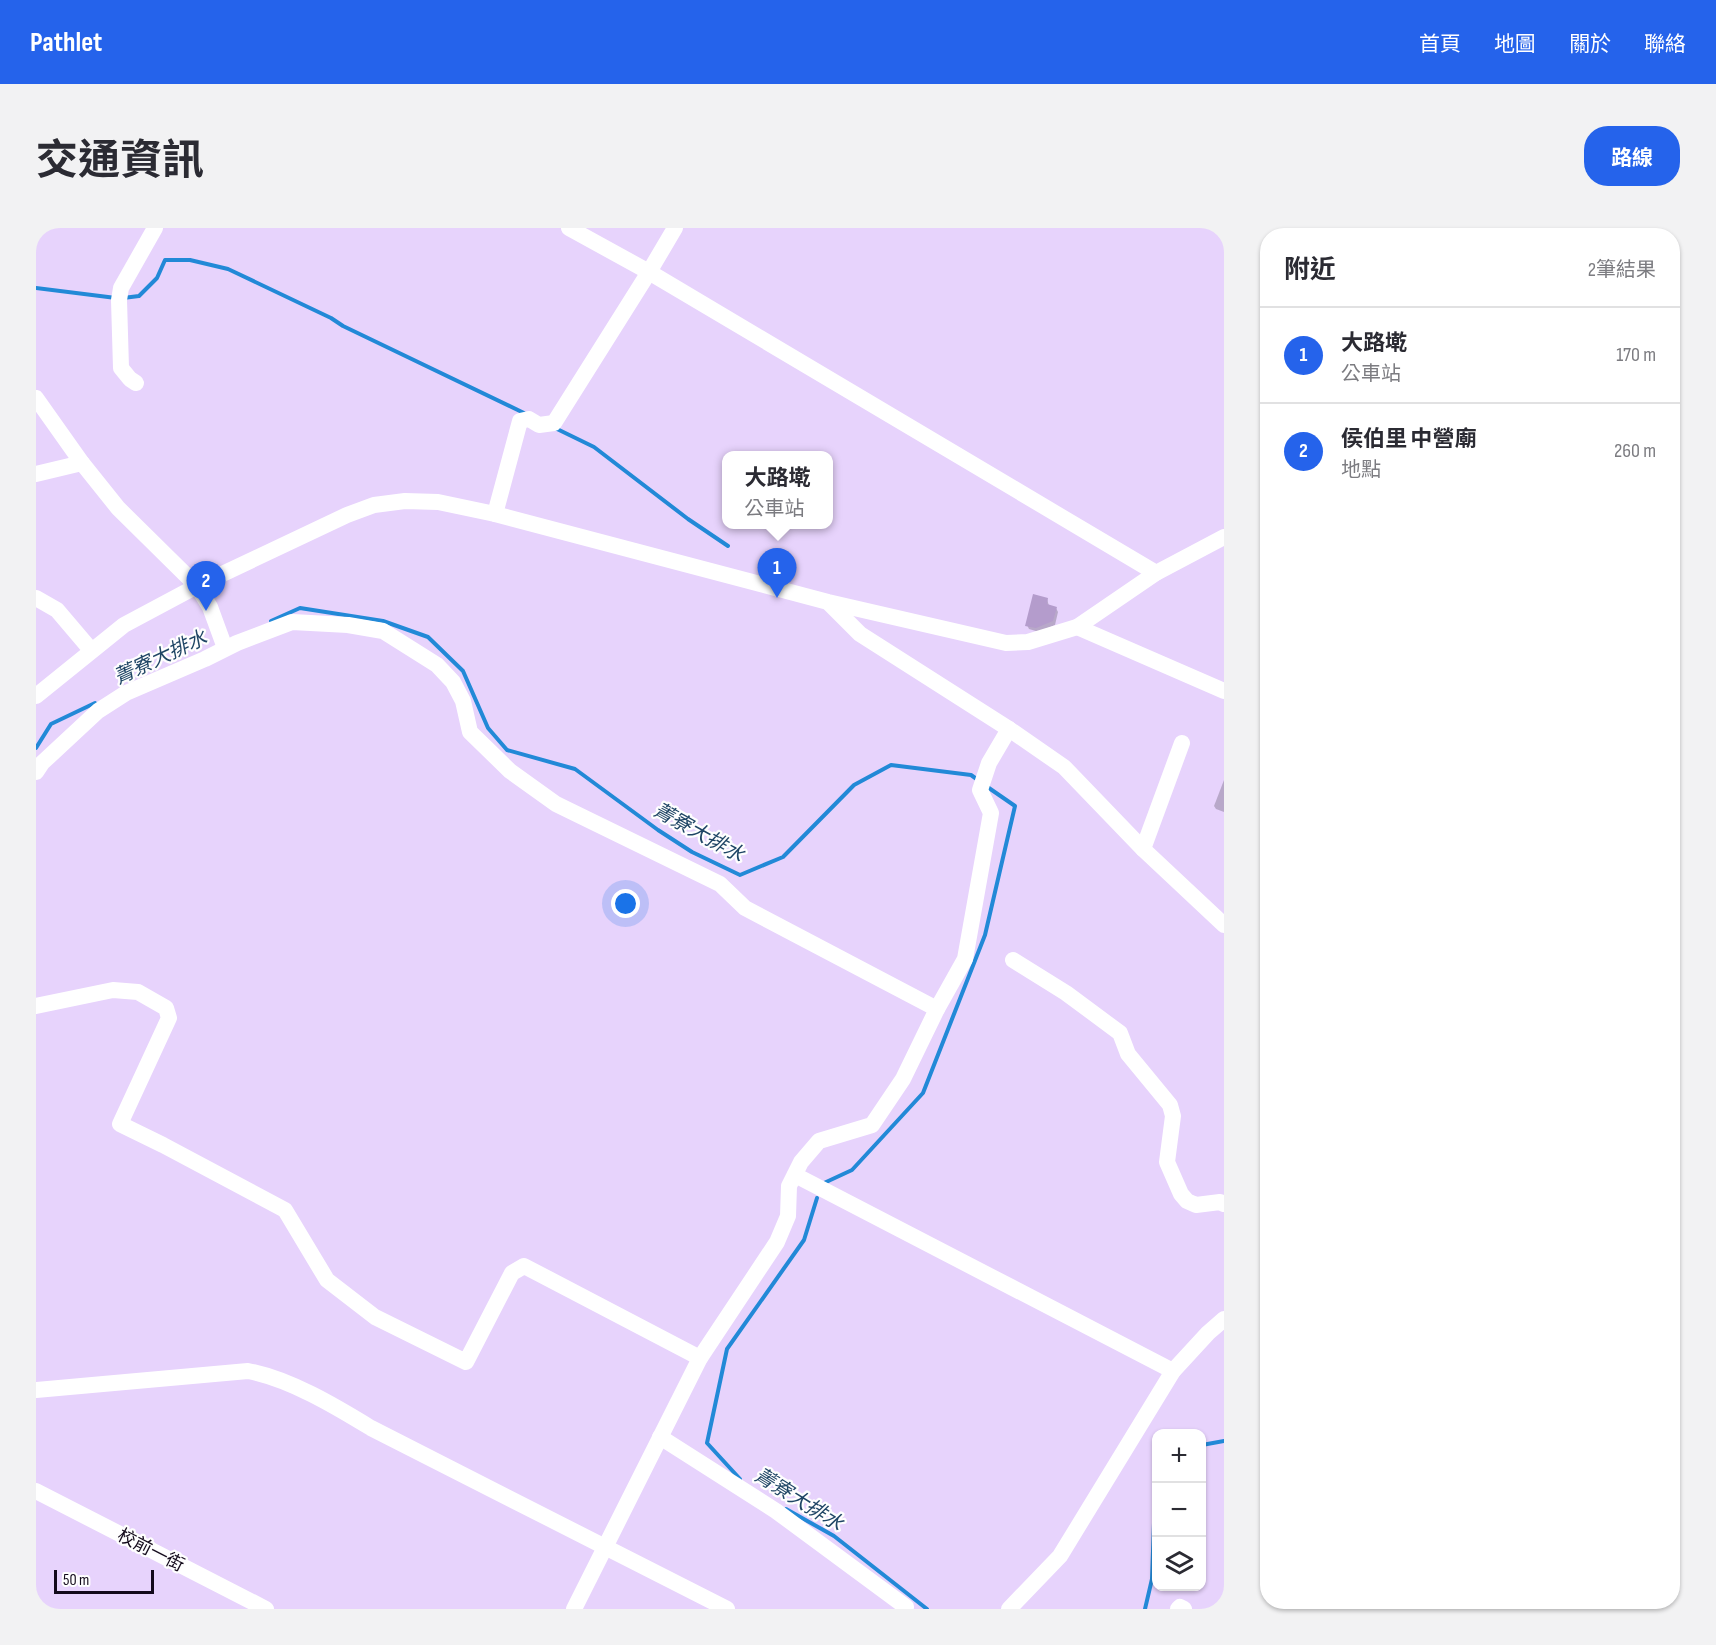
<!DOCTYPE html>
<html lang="zh-TW">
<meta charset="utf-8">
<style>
body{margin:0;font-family:"Sofia Sans Condensed","Noto Sans TC",sans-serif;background:#f2f2f3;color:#2b2b33}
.controls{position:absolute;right:18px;bottom:18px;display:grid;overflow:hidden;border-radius:12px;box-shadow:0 2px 4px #0004}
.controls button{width:54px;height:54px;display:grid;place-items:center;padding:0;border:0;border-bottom:2px solid #e1e1e2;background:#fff;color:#2b2b33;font:30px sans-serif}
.scale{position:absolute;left:18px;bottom:15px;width:100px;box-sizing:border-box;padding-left:6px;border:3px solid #130a1b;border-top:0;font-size:16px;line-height:21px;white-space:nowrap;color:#130a1b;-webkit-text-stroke:4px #fefefe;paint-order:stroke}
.you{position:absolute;left:590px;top:676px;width:21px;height:21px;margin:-15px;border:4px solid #fff;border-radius:50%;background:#1a73e8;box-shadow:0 0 0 9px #1a73e833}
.badge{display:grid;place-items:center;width:39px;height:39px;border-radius:50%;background:#2563eb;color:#fff;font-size:20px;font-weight:700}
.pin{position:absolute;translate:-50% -50px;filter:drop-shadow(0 2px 3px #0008)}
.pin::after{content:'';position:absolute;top:32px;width:21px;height:18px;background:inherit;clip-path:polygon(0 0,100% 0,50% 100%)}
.popup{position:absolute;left:686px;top:223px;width:111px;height:78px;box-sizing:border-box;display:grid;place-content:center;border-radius:12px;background:#fff;filter:drop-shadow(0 2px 4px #0005);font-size:20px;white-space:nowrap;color:#7c7c81}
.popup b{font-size:22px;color:#2b2b33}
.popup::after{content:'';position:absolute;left:50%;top:100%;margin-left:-12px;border:12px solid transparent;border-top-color:#fff}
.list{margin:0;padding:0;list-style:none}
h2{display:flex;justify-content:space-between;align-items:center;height:78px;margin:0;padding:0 24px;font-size:26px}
h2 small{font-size:20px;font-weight:400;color:#7c7c81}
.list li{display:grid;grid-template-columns:39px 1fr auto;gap:18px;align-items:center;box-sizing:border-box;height:96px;padding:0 24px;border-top:2px solid #e1e1e2}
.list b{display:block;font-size:22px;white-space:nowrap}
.list p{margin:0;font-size:20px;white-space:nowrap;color:#7c7c81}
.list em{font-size:20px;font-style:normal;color:#7c7c81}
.icon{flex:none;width:33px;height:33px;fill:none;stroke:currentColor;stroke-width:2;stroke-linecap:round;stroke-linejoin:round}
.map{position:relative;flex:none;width:1188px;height:1381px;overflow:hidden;border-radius:24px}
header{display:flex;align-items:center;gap:36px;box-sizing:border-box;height:84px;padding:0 30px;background:#2563eb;color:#fff}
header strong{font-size:28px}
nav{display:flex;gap:33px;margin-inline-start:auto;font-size:21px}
.intro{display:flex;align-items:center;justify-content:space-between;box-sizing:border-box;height:144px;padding:0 36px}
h1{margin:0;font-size:42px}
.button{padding:15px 27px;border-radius:24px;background:#2563eb;color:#fff;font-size:21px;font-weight:700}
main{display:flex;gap:36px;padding:0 36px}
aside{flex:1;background:#fff;border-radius:24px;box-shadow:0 2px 4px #0004}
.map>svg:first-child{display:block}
</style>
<header>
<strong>Pathlet</strong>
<nav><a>首頁</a><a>地圖</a><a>關於</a><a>聯絡</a></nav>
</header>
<div class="intro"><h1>交通資訊</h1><a class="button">路線</a></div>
<main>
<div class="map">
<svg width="1188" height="1381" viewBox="0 0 1188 1381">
<rect width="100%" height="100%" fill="#e7d3fc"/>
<g fill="#0003">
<polygon points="1011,371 1013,378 1020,380 1022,384 1019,397 1003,404 993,401 991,397"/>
<polygon points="1188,552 1188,584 1180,581 1178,578"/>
</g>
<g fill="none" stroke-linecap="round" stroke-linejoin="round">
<g stroke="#2289d7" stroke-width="4">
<polyline points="0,60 80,70"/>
<polyline points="87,70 103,68 121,50 129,32 154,32 192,41 295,90 307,98 488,185"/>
<polyline points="519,200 558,219 652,291 692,318"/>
<polyline points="235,393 264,380 347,393 392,409 427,443 452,500 471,522 539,541 622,602 656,624 704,647 747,629 818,557 855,537 935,547 942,552"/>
<polyline points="0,520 15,496 59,475"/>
<polyline points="788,955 816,942 887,865 949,707 979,578 950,558"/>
<polyline points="1166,1217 1188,1213"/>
<polyline points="704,1251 671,1215 691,1121 768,1012 781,970"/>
<polyline points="750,1281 798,1308 891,1381"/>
<polyline points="1109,1381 1116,1351 1120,1239"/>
</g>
</g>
<polygon fill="#b49ccc" points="997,366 1012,370 1011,376 1021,379 1017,393 1000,400 989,398"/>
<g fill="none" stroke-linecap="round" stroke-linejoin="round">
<g stroke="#fff" stroke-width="16">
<polyline points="533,0 613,44 1120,345"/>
<polyline points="100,155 94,151 85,140 83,72 85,60 119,0"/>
<polyline points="0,170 46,235 82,280 161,358 174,379 189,420"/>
<polyline points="0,246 46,235"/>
<polyline points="459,286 484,193 493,191 503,197 518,195 613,44 639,0"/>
<polyline points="0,370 21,382 55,422"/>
<polyline points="793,375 824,406 973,501 1028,539 1107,621 1188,697"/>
<polyline points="1041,399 1188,463"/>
<polyline points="0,468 88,397 161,358 311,287 338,277 369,273 402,274 459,286 792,374 970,415 992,414 1041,399 1120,345 1188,309"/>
<polyline points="0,544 6,535 62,483 90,465 169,431 201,415 256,394 312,397 347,403 401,437 417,454 427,473 434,504 474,543 520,576 684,656 709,680 901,781"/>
<polyline points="1107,621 1146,515"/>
<polyline points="977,732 1030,765 1084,805 1092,826 1134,877 1137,888 1131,934 1145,966 1151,973 1160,977 1184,974 1188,976"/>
<polyline points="0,778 77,762 102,764 130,780 133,790 84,896 127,917 249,982 291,1052 339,1089 430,1134 476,1045 488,1038 664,1130"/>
<polyline points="759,947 1137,1143"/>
<path d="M0 1162 212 1143C254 1151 299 1178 335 1200L691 1381"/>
<polyline points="624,1209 740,1283 870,1379 869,1381"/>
<polyline points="0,1263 230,1381"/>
<polyline points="538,1381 664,1130 741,1014 752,988 753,958 765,934 783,913 836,897 867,851 901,781 929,731 955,585 944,562 953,535 973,501"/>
<polyline points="973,1381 1024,1328 1137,1143 1172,1105 1188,1091"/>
<polyline points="1142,1381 1144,1379 1148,1381"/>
</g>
</g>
<g text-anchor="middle" stroke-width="4.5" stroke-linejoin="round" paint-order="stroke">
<g font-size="18" fill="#130a1b" stroke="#fefefe">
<text transform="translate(115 1322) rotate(27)" y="6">校前一街</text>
</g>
<g font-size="20" font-style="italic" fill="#1f4565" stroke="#fefefe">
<text transform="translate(124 429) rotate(-25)" y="7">菁寮大排水</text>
<text transform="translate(663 604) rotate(29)" y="7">菁寮大排水</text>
<text transform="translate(763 1271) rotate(32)" y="7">菁寮大排水</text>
</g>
</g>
</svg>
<div class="controls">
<button>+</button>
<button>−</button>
<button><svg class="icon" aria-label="layers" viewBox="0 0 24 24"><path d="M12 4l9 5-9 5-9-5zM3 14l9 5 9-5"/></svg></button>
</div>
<div class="scale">50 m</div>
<div class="you"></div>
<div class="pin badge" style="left:741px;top:370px">1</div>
<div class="popup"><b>大路墘</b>公車站</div>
<div class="pin badge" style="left:170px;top:383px">2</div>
</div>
<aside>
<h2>附近<small>2筆結果</small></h2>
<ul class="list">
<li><span class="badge">1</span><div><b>大路墘</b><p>公車站</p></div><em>170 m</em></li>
<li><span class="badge">2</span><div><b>侯伯里 中營廟</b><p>地點</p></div><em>260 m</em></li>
</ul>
</aside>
</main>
